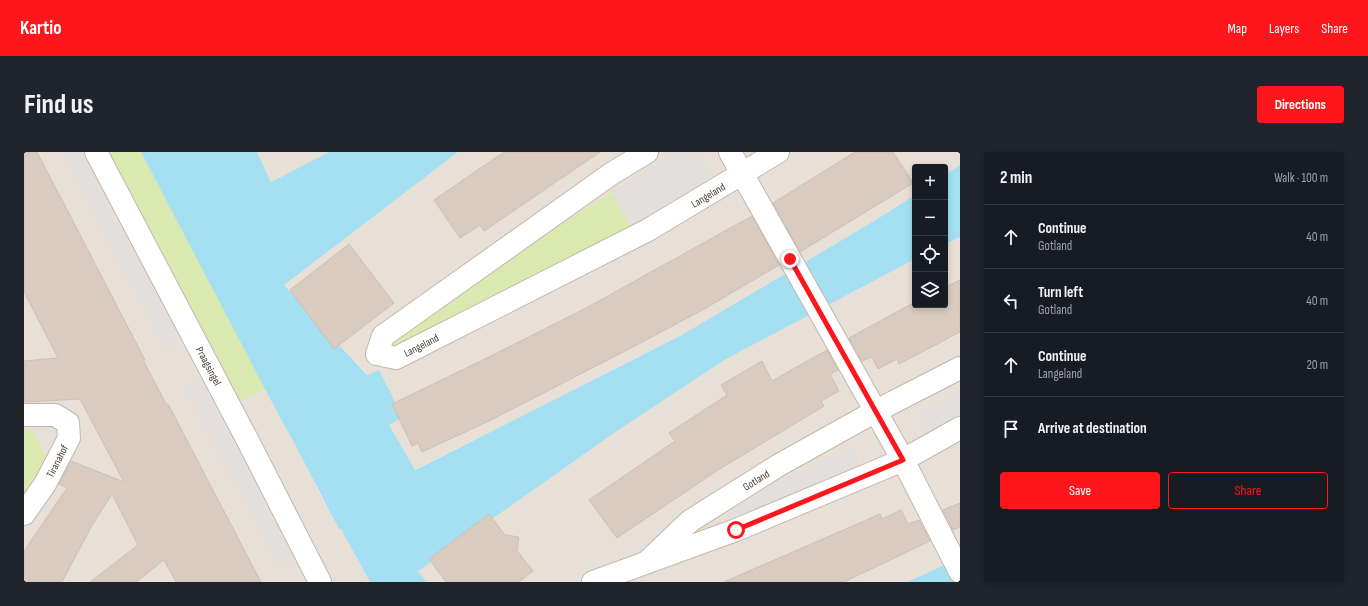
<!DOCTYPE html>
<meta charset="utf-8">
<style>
body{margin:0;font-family:"Sofia Sans Condensed",sans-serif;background:#20242c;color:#f1f3f6}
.controls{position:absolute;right:12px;top:12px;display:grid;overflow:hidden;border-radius:4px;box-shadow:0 2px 6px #0003}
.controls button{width:36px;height:36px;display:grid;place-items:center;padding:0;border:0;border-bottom:1px solid #363941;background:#171b24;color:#f1f3f6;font:20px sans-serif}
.stop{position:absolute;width:12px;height:12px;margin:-9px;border:3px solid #fe161d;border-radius:50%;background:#fff}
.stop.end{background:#fe161d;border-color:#fff;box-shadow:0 1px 4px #0008}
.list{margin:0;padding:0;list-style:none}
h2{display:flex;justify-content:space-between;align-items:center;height:52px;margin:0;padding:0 16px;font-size:17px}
h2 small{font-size:13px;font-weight:400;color:#9ea1a6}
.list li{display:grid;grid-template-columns:26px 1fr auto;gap:12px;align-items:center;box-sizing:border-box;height:64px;padding:0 16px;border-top:1px solid #363941}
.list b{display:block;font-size:15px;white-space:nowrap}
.list p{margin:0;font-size:13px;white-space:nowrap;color:#9ea1a6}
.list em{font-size:13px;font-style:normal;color:#9ea1a6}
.actions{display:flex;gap:8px;padding:12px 16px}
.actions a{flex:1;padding:9px 0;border:1px solid #fe161d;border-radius:4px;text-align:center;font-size:14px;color:#fe161d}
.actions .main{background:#fe161d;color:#fff}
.icon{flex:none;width:22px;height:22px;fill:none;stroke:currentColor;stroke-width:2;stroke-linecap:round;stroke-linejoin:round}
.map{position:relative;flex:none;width:936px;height:430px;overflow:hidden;border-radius:4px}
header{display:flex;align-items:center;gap:24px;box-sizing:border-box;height:56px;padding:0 20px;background:#fe161d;color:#fff}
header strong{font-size:19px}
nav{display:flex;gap:22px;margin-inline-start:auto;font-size:14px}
.intro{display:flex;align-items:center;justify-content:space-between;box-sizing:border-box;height:96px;padding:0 24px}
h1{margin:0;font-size:28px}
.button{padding:10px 18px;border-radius:4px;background:#fe161d;color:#fff;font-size:14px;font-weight:700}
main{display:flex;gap:24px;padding:0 24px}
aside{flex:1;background:#171b24;border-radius:4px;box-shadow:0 2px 6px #0003}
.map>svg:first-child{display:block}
</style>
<header>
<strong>Kartio</strong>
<nav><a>Map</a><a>Layers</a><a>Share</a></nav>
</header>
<div class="intro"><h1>Find us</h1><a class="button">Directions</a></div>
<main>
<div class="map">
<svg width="936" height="430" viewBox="0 0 936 430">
<rect width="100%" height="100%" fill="#f4eee8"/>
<g fill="#e8dfd6">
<polygon points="0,0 117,0 253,260 276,300 296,342 315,377 317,376 346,430 0,430"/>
<polygon points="233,0 305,0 247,30"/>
<polygon points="434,0 936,0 936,13 921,23 921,15 891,15 891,43 850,69 656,184 390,318 365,273 379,265 355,218 344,223 259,133"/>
<polygon points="936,85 936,406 883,430 402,430 393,419 593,279 702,207 846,130 891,107 891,153 921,153 921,92"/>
</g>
<g fill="#dae9b0">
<polygon points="85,0 117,0 243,236 217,249"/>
<polygon points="587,41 607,75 370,196 367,192 524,81"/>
<polygon points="0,276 11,281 22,306 9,332 0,345"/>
</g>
<g fill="#e3dfdd">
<polygon points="36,0 57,0 157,190 141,198"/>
<polygon points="651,0 674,0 690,28 607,75 587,41"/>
<polygon points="175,227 269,406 253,414 159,235"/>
<polygon points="936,238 936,263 904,281 893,261"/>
<polygon points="828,295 836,312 706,373 698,355"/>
</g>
<g fill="#a4e0f2">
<path d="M117 0H233L247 30 305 0H434L260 133 343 223 355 218 379 265 365 273 391 318 656 184 850 69 891 43V107L702 207 593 279 394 419 402 430H346L317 377H315C294 338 275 298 253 260Z"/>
<polygon points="936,13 936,85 921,92 921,23"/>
<polygon points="936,406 936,430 883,430"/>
</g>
<g fill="#d9cbc0" stroke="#d1beb0">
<polygon points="0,0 13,0 121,208 119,208 142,252 144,252 237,430 152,430 140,408 112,430 66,430 114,393 88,342 67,375 38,430 0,430 0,399 43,336 35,332 47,309 100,330 56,247 0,250 0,209 34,206 0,140"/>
<polygon points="480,0 576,0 460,79 456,73 436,86 410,48"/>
<polygon points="831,0 869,0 889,31 776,100 749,51"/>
<polygon points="728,64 755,113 682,156 605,197 467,268 398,300 394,291 388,294 368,252 467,204 564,155"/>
<polygon points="325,92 370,151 310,197 266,138"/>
<polygon points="936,128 936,180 875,212 873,207 854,217 848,205 838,209 825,186 891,150 891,153 921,153 921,135"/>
<polygon points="803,198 814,218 806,222 815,239 797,249 800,254 694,318 593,386 565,348 651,289 645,281 703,243 697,233 738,209 748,229"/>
<polygon points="936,351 936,375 929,378 919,358"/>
<polygon points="877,358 884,372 895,368 906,389 820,430 700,430 856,362 858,367"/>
<polygon points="465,362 481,383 495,385 493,399 509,419 495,430 422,430 405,407"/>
</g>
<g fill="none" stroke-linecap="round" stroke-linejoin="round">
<g stroke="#c3b7ad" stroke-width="24">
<g id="pedestrian">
<polyline points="0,263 31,263 44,271 45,286 21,332 0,362"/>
<polyline points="623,410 666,369 755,313 852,259 936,216"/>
</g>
</g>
<g stroke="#c3b7ad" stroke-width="24">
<g id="minor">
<polyline points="72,0 225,291 296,430"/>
<polyline points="623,0 587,22 359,184 353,202 372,206 624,78 754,0"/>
<polyline points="706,0 879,308 936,420"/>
<polyline points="569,430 712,378 879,308 936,276"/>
</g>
</g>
<use href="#pedestrian" stroke="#fff" stroke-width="22"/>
<use href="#minor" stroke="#fff" stroke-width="22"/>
</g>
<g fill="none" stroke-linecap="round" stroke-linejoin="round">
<polyline stroke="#fe161d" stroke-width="5" points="712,378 879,308 766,107"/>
</g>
<g text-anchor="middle" stroke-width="4" stroke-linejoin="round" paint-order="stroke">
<g font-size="11" fill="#483e36" stroke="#fff">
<text transform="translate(684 43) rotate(-31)" y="4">Langeland</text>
<text transform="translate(397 193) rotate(-27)" y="4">Langeland</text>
<text transform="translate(185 214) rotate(62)" y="4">Praagsingel</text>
<text transform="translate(33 309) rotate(-63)" y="4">Tiranahof</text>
<text transform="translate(732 328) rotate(-32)" y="4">Gotland</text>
</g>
</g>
</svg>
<div class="controls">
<button>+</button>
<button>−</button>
<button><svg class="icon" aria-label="locate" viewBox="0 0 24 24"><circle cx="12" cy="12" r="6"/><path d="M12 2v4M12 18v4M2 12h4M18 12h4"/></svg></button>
<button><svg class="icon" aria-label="layers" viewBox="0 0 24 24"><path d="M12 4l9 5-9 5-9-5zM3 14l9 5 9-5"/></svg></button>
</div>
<div class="stop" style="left:712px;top:378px"></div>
<div class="stop end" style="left:766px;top:107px"></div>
</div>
<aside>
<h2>2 min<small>Walk · 100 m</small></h2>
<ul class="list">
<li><svg class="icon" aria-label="ahead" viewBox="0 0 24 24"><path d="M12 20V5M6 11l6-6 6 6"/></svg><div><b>Continue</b><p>Gotland</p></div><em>40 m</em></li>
<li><svg class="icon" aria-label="left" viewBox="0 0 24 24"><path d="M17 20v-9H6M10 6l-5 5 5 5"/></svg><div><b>Turn left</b><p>Gotland</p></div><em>40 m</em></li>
<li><svg class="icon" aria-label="ahead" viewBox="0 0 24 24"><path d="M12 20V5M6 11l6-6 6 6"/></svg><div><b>Continue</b><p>Langeland</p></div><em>20 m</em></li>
<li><svg class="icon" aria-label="arrive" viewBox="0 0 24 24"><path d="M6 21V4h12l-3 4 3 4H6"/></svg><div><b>Arrive at destination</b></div></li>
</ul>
<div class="actions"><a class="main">Save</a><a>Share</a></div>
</aside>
</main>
